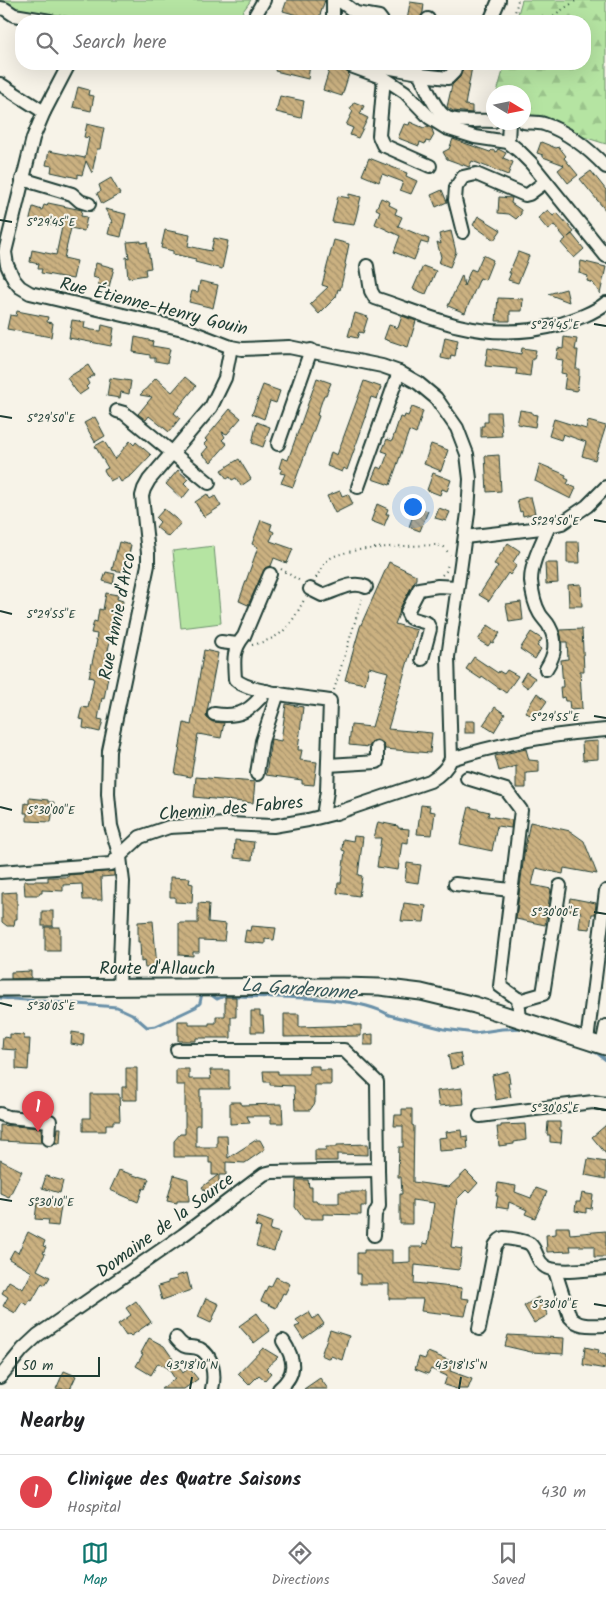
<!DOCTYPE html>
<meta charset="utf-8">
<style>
body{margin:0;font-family:Kalam,sans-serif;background:#f2f2f2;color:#202124}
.compass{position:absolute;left:486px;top:85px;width:45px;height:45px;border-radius:50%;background:#fff;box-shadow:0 5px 20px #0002;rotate:100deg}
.scale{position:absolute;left:15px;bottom:12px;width:85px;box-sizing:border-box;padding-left:5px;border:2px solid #1f3d34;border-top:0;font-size:14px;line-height:18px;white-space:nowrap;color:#1f3d34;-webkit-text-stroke:4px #f7f3e8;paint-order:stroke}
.you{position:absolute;left:412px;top:506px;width:18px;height:18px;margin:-12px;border:4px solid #fff;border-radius:50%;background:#1a73e8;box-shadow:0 0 0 8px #1a73e833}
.badge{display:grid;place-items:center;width:32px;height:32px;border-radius:50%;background:#0f766e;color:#fff;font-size:16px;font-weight:700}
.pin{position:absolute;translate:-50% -41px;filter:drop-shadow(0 1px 2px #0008)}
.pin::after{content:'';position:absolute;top:26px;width:18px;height:15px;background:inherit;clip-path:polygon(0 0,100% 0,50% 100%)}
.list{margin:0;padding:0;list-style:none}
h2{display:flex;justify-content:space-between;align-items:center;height:65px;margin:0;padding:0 20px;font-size:21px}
h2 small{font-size:16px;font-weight:400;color:#757577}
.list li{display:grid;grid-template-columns:32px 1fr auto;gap:15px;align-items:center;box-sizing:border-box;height:75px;padding:0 20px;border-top:1px solid #e0e0e0}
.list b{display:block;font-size:19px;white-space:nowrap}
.list p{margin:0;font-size:16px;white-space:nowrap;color:#757577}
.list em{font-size:16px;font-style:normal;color:#757577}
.icon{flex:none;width:28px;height:28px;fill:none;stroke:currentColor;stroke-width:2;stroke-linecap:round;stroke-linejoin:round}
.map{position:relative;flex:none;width:606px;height:1389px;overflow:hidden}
.search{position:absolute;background:#fff;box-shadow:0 5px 20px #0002;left:15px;right:15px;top:15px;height:55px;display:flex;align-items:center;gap:12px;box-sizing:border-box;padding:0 18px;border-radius:20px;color:#757577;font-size:19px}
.sheet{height:140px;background:#fff}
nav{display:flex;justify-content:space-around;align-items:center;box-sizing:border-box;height:70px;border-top:1px solid #e0e0e0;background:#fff;font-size:14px;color:#757577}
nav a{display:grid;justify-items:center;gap:2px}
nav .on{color:#0f766e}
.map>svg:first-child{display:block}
</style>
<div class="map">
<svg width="606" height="1389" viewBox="0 0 606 1389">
<defs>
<pattern id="forest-firs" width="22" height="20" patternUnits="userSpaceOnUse" patternTransform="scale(1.25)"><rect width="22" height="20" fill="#b5e4a2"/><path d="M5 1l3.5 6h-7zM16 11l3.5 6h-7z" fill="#9bc48c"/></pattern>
<pattern id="building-back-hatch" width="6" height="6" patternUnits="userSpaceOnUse" patternTransform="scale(1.25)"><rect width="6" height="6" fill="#cbb181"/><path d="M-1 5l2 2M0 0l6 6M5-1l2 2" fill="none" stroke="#a4916a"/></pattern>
</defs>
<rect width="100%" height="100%" fill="#f7f3e8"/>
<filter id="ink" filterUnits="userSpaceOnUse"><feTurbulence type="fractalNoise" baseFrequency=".02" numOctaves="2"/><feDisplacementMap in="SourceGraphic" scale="10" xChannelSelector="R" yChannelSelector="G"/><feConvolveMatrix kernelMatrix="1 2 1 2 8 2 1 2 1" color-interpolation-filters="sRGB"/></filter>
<g filter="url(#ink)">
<polygon fill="url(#forest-firs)" stroke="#6a906b" points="522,0 606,0 606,144 524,118 524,92 497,92 505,64 585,64 585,21 516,21"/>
<g fill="#b5e4a2" stroke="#6a906b">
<polygon points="0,0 251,0 236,21 98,21 0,6"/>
<polygon points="214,546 221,623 181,628 173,551"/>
</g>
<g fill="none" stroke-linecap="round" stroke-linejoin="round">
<g stroke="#6990a8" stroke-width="3">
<path d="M0 998 117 1007 132 1014 147 1027 156 1026 196 1007 200 1003 202 993 210 994 217 999 224 996H240C279 998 357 995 389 1015L444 1029 475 1033 502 1029 525 1028"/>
<polyline points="585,1048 597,1053 606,1060"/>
</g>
</g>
<g fill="url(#building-back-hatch)" stroke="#1f3d34">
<polygon points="287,0 325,0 318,21 283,11"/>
<polygon points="410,2 424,4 423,12 419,21 407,21"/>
<polygon points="277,64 310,64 308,79 275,71"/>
<polygon points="331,64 342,67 349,74 342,96 323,90"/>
<polygon points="413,64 448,64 445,69 425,67"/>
<polygon points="464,65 472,67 465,105 472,106 472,113 453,111 447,107 452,85 460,77"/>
<polygon points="78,87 89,90 88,95 94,96 91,111 73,107"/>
<polygon points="280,96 304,101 301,118 276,112"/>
<polygon points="354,102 364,106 360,114 368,118 358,138 350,135 353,128 346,125 353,111 350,109"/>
<polygon points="410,122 424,128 428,126 432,129 434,135 430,142 426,141 425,144 420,142 419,146 398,138 404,124 409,125"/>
<polygon points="87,124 104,128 100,149 97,149 92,173 86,161 82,175 78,174 78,178 51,172 52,166 46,165 49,151 85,158 89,138 84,137"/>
<polygon points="453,139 490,152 492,150 496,152 498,149 506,153 503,158 513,162 508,175 472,161 469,167 447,159 443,152 449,149"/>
<polygon points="541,142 556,148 559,147 566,156 564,158 578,175 568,183 558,170 564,165 543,157 543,155 537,153"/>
<polygon points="369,158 407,173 406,176 417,181 411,194 400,190 403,182 382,174 379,182 362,175"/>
<polygon points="591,171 606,190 606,211 580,179"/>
<polygon points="111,178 120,194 102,204 97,193 101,191 99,185"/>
<polygon points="442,190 447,202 436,207 431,195"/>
<polygon points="349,194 361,197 354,225 332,222 338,196 349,198"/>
<polygon points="499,197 512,198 511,203 521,210 521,214 516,219 509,214 498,213"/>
<polygon points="381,198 390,202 389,205 397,209 395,214 402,217 398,226 429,239 428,244 421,242 414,260 394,252 400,236 375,224 380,211 376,209"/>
<polygon points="48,203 82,210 81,216 87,217 84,231 71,228 64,258 77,261 73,279 41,273 42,269 38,269 39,264 30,262 32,250 56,255 62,227 30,219 33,207 42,210 44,205 47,206"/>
<polygon points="105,209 126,214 121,237 108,234 111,222 113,223"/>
<polygon points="548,210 553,216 557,213 568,225 574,232 568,237 572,234 584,249 574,258 561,243 566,239 554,225 548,230 538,218"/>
<polygon points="478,216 501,230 494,240 473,225"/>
<polygon points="165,230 190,235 188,246 211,251 214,238 228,241 222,269 195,262 196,259 173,254 173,251 161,248"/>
<polygon points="451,231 456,252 450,267 439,263 441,257 437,242 441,244 439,234"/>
<polygon points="334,240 349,244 345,264 346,265 340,290 338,289 336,297 319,314 310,304 328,287 322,285"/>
<polygon points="141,241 141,243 147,242 151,268 145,269 146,275 128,278 126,257 129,258 127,242"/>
<polygon points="518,252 529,256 518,283 508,280 511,273 509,273"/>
<polygon points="483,255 493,260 485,280 480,278 465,313 448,306 462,275 464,286 471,269 476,271"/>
<polygon points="581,261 606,267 600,294 593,283 587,281 588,276 579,273"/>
<polygon points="96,263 114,268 109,287 98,284 99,279 93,277"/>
<polygon points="423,266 436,271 426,294 413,289"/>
<polygon points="200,281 218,285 213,308 189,302 192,291 198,292"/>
<polygon points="566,289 569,302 548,294"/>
<polygon points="498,298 523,299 522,311 510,311 510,321 496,321"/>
<polygon points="17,311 48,317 47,322 53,323 51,337 7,329 10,315 16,316"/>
<polygon points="355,313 368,317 363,333 359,332 357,338 348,336"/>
<polygon points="402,316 416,321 408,347 384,339 389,325 398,328"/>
<polygon points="72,320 85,322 84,328 92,330 101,331 102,325 114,328 111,346 69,338"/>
<polygon points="135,337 153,341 152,346 170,349 167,363 155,361 155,358 150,358 150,355 133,352"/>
<polygon points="445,337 458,340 455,356 451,355 450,360 441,358"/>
<polygon points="564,337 577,339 575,350 578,350 576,369 579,369 579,375 577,391 564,389 566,374 561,373 563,360 556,359 558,348 563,349"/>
<polygon points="488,348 521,354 522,348 536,350 534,359 532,359 530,376 516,374 517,369 485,366"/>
<polygon points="88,365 94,375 87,380 89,384 86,387 88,389 79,395 67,378"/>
<polygon points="185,377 196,386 174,413 180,418 169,432 149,416 146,420 138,414 152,397 140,395 156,378 172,392"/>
<polygon points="110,378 131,381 129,394 121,392 120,398 107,396"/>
<polygon points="317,378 331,383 326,395 324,395 317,415 319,416 293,487 281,483 285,474 280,473 282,469 279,468 282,458 288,460"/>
<polygon points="364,381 381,387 377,399 371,397 365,416 366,417 347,470 344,468 342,472 327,466 328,463 331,452 337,455"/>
<polygon points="263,385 280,391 276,403 270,401 264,419 252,414"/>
<polygon points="412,407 423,411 416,434 409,431 390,485 372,479 377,467 382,469 388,453 382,451 387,439 392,441 400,417 404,418 405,415 408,416"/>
<polygon points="230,409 241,418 227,434 222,432 225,437 222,440 227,444 211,462 202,454 208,447 204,444 207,441 205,439"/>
<polygon points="520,410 532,412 532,414 537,415 535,427 517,424"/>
<polygon points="488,412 500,412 502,436 481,437 481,426 484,426 484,422 488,422"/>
<polygon points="95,417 105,436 95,442 84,423"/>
<polygon points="554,419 586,429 588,421 606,426 595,460 582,456 586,442 563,434 561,440 549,436"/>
<polygon points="257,422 270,427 263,447 252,443"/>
<polygon points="104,441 115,459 130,441 134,445 136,442 151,455 132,475 121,482 118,477 110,481 104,470 108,468 95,446"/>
<polygon points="431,444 448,450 441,471 424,464"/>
<polygon points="499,455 501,491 487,492 485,456"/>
<polygon points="239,459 251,479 241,486 236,478 232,480 230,477 227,479 221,470"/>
<polygon points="540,464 566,475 565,478 569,480 567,484 576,488 571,499 535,481"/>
<polygon points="178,470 188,479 184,483 190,489 182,499 166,484"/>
<polygon points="433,473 451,480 447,491 442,489 440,495 427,490"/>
<polygon points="340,491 342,496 348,494 353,504 335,513 327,496"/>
<polygon points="207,494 210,499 215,496 221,506 204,517 195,502"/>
<polygon points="527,497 531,497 535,513 523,516 522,511 520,512 517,500"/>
<polygon points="377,504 388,509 386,514 389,514 384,526 371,521"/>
<polygon points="416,507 428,511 420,531 409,527"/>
<polygon points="439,508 450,512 446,521 435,518"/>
<polygon points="164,509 181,523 168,537 156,527 160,522 156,518"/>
<polygon points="261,520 272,524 270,530 274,532 270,541 293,549 287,563 274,558 271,566 265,568 248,605 239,601 258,547 252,544"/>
<polygon points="119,542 131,545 125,572 112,570"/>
<polygon points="567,542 579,542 580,563 567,563"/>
<polygon points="508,543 520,551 513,562 517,565 510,575 508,573 489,601 479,595 498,566 494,564"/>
<polygon points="389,562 416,575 416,579 400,608 399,614 395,624 417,630 388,729 432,733 430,753 385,749 384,744 377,740 373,741 369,747 349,745 351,725 372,727 388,672 369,667 365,684 345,680 360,627"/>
<polygon points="545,563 557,563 558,583 546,584"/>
<polygon points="106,572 115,574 113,584 103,581"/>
<polygon points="581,584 582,606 569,606 568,585"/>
<polygon points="106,593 118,595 117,599 123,601 116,638 111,637 106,659 111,660 104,699 102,698 98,719 103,720 100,732 83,728 84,720 79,719 82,707 88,708 94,678 89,677 97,640 96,640 97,634 91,633 94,621 97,622 99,609 103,610"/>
<polygon points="521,602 523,620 509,622 506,604"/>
<polygon points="488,625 500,633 493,643 491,642 488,646 478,640"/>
<polygon points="582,629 584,671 580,671 582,709 570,710 569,701 565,701 564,697 561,698 560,687 563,687 561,660 568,659 567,642 562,642 560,630"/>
<polygon points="531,632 542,639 537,646 541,649 535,659 520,649"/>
<polygon points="204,650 218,653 206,717 213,722 224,723 221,738 198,734 191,777 175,774 184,723 191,725"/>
<polygon points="474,657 498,673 499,671 504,674 507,670 518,676 506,693 482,676 481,679 466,669"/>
<polygon points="526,672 535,678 528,688 520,682"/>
<polygon points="537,693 547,701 535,718 525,712"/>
<polygon points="286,704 303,707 298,750 302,750 300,760 317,762 314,785 302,784 302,780 266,775 271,739 281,741"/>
<polygon points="495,707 505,714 494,732 483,725"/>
<rect x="465" y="721" width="10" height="12"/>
<polygon points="598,741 598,759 583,760 582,742"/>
<polygon points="526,749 529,760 539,761 539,772 526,773 526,788 516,788 516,766 499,771 495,756"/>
<polygon points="196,777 255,782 253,803 194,797"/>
<polygon points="29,798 48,800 48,802 54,802 51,822 27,821 27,813 24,813 25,803 29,804"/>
<polygon points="421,805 430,806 429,811 435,812 432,835 417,834"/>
<polygon points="469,807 489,812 488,816 512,820 511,828 497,826 492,851 460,844"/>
<polygon points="378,822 398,826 398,828 409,829 408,843 402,842 398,870 377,867 381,838 374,838"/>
<polygon points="530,822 570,831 584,841 597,874 564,868 563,874 536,868 532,885 551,889 545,925 516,919 525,847"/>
<polygon points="354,836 363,837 358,875 362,876 359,896 337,893 338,883 341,883 345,851 342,850 343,839 353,841"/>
<polygon points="235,840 254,842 252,860 234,858"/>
<polygon points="407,863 421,865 418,883 405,881"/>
<polygon points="114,871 114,876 101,877 102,900 83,900 82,884 63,885 63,891 42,890 42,893 40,893 39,895 25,895 24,881 48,881 48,877 68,877 68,875"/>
<polygon points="170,877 190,878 189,883 193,884 192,903 175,902 175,897 170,897"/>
<polygon points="17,892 17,919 15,919 14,926 7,926 2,922 2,893"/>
<polygon points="570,898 596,903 595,914 592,914 590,929 579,928 581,912 568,910"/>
<polygon points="198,903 209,904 208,922 226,924 224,941 199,940 199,952 193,952 193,956 179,955 179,923 198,923"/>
<polygon points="404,903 426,906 424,922 401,921"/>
<rect x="42" y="911" width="11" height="15"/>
<polygon points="153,921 157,967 145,968 144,961 141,962 140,942 138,942 138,922"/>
<polygon points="251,926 276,928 274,940 265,939 265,944 244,942 246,930 250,931"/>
<rect x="45" y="927" width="15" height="24"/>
<polygon points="31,971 31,978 11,979 11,972"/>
<polygon points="225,997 236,997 236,1017 231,1017 231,1038 196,1038 196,1041 178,1041 178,1021 189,1021 189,1025 209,1025 209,1023 216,1023 216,1016 225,1016"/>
<polygon points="251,1011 260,1011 260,1016 263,1016 264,1032 251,1032"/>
<polygon points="284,1014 299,1014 299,1027 361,1025 361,1036 284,1037"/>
<polygon points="72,1032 84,1034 83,1046 71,1044"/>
<polygon points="10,1034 24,1035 24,1039 30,1039 28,1070 16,1069 16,1050 2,1049 3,1037 10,1038"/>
<polygon points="373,1034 373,1045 364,1045 364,1035"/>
<polygon points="460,1053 463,1066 451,1069 448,1055"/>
<polygon points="309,1066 319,1066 319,1070 331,1070 331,1085 315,1085 315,1103 310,1110 295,1110 294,1086 270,1085 270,1082 264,1082 263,1071 278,1071 278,1074 309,1074"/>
<polygon points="126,1068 137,1068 137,1100 122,1100 122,1087 126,1087"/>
<polygon points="176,1069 189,1069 189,1079 211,1079 210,1070 229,1070 229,1089 200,1089 200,1125 196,1125 196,1147 217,1147 217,1135 227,1135 228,1158 256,1140 260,1140 265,1149 245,1163 226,1162 226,1175 219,1175 219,1185 207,1194 202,1187 218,1175 212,1175 212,1163 209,1163 209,1157 174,1157 174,1141 180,1134 185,1134 185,1085 176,1085"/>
<polygon points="508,1071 510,1083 508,1083 511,1097 496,1100 492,1075"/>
<polygon points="462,1088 464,1104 439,1106 437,1091"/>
<polygon points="90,1094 119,1094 120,1121 113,1121 113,1124 106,1124 106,1131 83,1131 83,1118 90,1118"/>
<polygon points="230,1102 241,1102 241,1105 282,1104 283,1123 271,1123 271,1116 247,1116 250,1123 230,1124"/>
<polygon points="402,1109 412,1109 412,1125 414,1126 413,1182 449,1187 466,1171 478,1183 469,1193 466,1190 457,1199 451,1247 462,1249 459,1270 415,1265 414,1283 462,1288 461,1298 469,1299 465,1316 421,1311 423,1299 389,1299 389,1284 360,1284 360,1274 357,1274 357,1253 364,1253 364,1250 392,1250 392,1263 410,1262 410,1247 423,1247 423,1243 428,1244 434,1203 412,1200 412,1224 400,1224 400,1194 402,1194 401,1177 398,1177 399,1147 403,1147 403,1126 394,1126 395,1115 402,1115"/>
<polygon points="548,1122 560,1122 560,1130 562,1130 561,1143 550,1142 550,1135 547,1135"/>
<polygon points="525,1124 526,1140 514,1142 514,1144 499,1146 497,1127 501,1127 501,1125"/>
<polygon points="0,1125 41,1128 42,1143 0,1141"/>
<polygon points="606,1125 606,1154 592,1137"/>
<polygon points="58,1128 61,1128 60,1143 56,1143"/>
<polygon points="461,1130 462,1137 467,1136 468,1149 439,1151 438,1138 447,1137 446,1132"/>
<polygon points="368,1144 368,1155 337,1154 337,1161 315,1161 315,1150 326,1150 326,1147 337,1147 337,1145"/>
<polygon points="588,1159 606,1162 606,1179 585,1175"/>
<polygon points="0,1160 22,1171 9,1197 0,1193"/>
<polygon points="119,1170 139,1177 139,1176 149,1179 145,1189 143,1188 138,1202 110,1190"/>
<polygon points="174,1175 188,1179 189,1201 177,1201 177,1203 167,1201"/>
<polygon points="46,1176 63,1181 60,1193 42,1188"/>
<polygon points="296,1180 308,1180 309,1187 312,1187 312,1201 317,1201 317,1203 339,1203 339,1192 366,1192 366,1206 361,1206 361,1215 323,1214 323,1219 304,1219 295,1207"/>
<polygon points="498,1183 516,1186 515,1192 531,1198 536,1188 547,1192 535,1218 525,1214 527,1210 509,1202 508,1209 496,1207 498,1196 496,1196"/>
<polygon points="582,1193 593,1195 591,1209 586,1208 586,1213 575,1211 576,1202 580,1202"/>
<polygon points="37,1203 61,1206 58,1226 48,1225 49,1220 35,1219"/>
<polygon points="258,1217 272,1222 270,1230 280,1233 274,1251 256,1246 261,1228 255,1226"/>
<polygon points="556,1227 569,1227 570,1234 606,1231 606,1257 594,1257 594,1246 570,1246 571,1251 547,1252 546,1235 556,1234"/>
<polygon points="28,1232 45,1241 43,1246 46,1247 43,1253 45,1254 37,1270 50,1277 45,1285 42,1283 32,1301 30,1300 27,1305 22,1302 15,1313 3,1306 8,1297 2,1293 9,1281 23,1289 32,1272 9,1259 14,1250 18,1253"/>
<polygon points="187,1273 191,1290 162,1300 158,1286 168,1283 168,1281 177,1279 176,1276"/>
<polygon points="276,1277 290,1284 285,1294 283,1293 276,1308 261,1301 268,1286 271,1287"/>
<polygon points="538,1297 548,1315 534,1323 524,1306"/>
<polygon points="206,1298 219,1304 211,1323 198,1317"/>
<polygon points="136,1301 151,1322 131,1336 129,1334 126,1336 118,1324 131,1315 126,1308"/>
<polygon points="309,1312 313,1319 318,1315 324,1324 303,1339 295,1327 300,1325 296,1320"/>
<polygon points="257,1313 270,1331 254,1343 239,1326"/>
<polygon points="330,1330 349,1336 342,1360 331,1356 330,1359 321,1355"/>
<polygon points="508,1335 564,1338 563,1354 531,1352 505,1346"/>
<polygon points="149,1338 164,1346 183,1373 189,1368 198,1379 184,1389 161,1389 175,1379 168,1368 158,1363 151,1375 136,1366 143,1354 141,1353"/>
<polygon points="585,1347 599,1350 598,1353 606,1355 606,1369 583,1365"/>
<polygon points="263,1348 278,1357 266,1368 271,1373 265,1380 259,1375 249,1385 238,1374"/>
<polygon points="428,1352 453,1362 450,1371 472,1379 468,1389 457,1389 444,1385 447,1376 431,1369 428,1374 415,1369 419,1357 425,1359"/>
<polygon points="64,1371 76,1376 70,1389 56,1389"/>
<polygon points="320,1378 328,1389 304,1389"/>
</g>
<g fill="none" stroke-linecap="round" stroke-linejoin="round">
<g stroke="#1f3d34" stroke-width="16">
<g id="minor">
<polyline points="333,0 333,21"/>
<polyline points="339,0 356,13 379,17 382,21"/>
<polyline points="0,8 5,9 14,15 50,21"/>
<polyline points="252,21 264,0"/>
<polyline points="427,21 428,19"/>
<polyline points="490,21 499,0"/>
<polyline points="69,64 44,112 33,138 5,252 7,265 14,280 20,287 30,293 187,330 231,347 242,349 289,347 382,366 399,372 418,383 436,398 457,428 467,454 470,479 468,513 448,657 451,759"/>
<polyline points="350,64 351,66 384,78 405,92 430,118 446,128 475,137 508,142 519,151 531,163 606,256"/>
<path d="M369 64 419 73C426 85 434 110 446 117 455 123 482 120 494 121"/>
<polyline points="421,75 448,78 454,72 456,64"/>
<polyline points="384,78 379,136 383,145 430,166"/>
<polyline points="0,84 44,112"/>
<path d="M524 122C530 123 537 122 544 124 568 132 589 149 606 167"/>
<polyline points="508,142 509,122"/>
<polyline points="22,179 72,194 80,201 89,204"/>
<polyline points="463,232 455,200 456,187 463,177 476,174 525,195 529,194 545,182"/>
<path d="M367 266 371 291 375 298C403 307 430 319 459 326 492 334 528 333 561 324 576 319 594 313 606 303"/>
<polyline points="117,411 124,413 209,483"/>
<polyline points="278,444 311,350"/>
<polyline points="358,487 399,372"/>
<polyline points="465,537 541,528 562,523 587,506 606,487"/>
<path d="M270 574 244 636C232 651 234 660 235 679 247 693 310 698 330 701L327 791 323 816"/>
<path d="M310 589 322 595C337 591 352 580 366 587"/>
<polyline points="221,642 237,644"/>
<polyline points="422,659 430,629 427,623 410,618 407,612 419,589 438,586 457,587"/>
<path d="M546 669C555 655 558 642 549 626 547 622 543 619 540 614 534 604 532 592 531 581 531 562 542 543 549 526"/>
<path d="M214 714C240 718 250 711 266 691"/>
<polyline points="328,765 377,762 377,748"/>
<polyline points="257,774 262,741 278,693"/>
<polyline points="467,778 506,790 521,810 500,986 518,999 520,1019"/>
<path d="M0 872 111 864 140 837 169 827 227 824 273 826 308 820 336 813 430 781C440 775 447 769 451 759 502 743 553 734 606 730"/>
<polyline points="455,884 511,890"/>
<polyline points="119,987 123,882 120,857 111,826 108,794 109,751 148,565 148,553 142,496 144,489 149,480 211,407 225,378 231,347"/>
<polyline points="518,999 522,1000 543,994 560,886"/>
<polyline points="587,1041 606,891"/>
<polyline points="602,1046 606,1026"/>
<polyline points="0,1114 8,1117 50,1121 49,1139"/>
<polyline points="480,1116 593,1102 606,1104"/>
<polyline points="374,1235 375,1214 379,1206 378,1170"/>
<path d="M555 1271 570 1317C579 1328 593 1325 606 1325"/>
<path d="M479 1329 495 1246C497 1243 499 1239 504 1238 507 1238 527 1241 530 1244 538 1251 536 1263 548 1268 561 1274 591 1269 606 1268"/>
<path d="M176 1338C187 1352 189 1344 200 1349 214 1356 215 1377 212 1389"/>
<polyline points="0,1377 23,1349 38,1335 183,1235 264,1174 272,1172 378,1170 377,1082 344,1050 177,1050"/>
<path d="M279 1389C297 1374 295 1359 283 1341"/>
</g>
</g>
<g stroke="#1f3d34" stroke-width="19">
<polyline id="major" points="0,988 342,986 380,987 421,992 475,1005 606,1047"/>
</g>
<g stroke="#1f3d34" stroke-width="2" stroke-dasharray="1 4" stroke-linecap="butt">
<polyline points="513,21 518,0"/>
<polyline points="545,21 577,0"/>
<polyline points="281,569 300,581"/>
<polyline points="442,575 446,571 448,564"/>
<path d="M316 578C320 571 323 564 329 559 348 546 413 546 437 545L444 547 450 555"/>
<path d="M252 645C284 637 289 628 304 600"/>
<polyline points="334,690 362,599"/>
</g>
<use href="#minor" stroke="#f7f3e8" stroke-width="12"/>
<use href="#major" stroke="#f7f3e8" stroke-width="15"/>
</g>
</g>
<path fill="none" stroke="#1f3d34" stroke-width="2" d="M0 220 12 222M594 324 606 326M0 416 12 418M594 520 606 522M0 611 12 614M594 716 606 718M0 807 12 810M594 912 606 914M0 1003 12 1006M594 1108 606 1110M0 1199 12 1201M594 1304 606 1306M190 1389 192 1377M459 1389 461 1377"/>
<g text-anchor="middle" stroke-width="4" stroke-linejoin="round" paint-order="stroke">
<g font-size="18" fill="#1f3d34" stroke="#f7f3e8">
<text transform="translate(154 306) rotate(14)" y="6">Rue Étienne-Henry Gouin</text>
<text transform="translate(117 616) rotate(-79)" y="6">Rue Annie d'Arco</text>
<text transform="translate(231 808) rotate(-5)" y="6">Chemin des Fabres</text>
<text x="157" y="974">Route d'Allauch</text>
<text transform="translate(165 1225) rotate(-36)" y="6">Domaine de la Source</text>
</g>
<g font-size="19" font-style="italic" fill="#38595b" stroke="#f7f3e8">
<text transform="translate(299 988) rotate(4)" y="7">La Garderonne</text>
</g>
</g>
<g font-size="12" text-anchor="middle" fill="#1f3d34" stroke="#f7f3e8" stroke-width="4" stroke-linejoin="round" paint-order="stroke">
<text x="51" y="226">5°29'45"E</text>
<text x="555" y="329">5°29'45"E</text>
<text x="51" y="422">5°29'50"E</text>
<text x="555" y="525">5°29'50"E</text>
<text x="51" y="618">5°29'55"E</text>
<text x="555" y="721">5°29'55"E</text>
<text x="51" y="814">5°30'00"E</text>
<text x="555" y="916">5°30'00"E</text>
<text x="51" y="1010">5°30'05"E</text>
<text x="555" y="1112">5°30'05"E</text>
<text x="51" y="1206">5°30'10"E</text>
<text x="555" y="1308">5°30'10"E</text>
<text x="192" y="1369">43°18'10"N</text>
<text x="461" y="1369">43°18'15"N</text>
</g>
</svg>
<svg class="compass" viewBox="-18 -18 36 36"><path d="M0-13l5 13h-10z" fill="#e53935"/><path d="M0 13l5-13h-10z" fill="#757577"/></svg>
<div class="scale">50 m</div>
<div class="you"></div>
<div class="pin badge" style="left:38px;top:1132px;background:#e0444e">1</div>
<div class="search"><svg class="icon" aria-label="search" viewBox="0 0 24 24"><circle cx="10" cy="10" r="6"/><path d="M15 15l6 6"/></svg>Search here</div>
</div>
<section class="sheet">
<h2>Nearby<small></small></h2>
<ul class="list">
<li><span class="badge" style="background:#e0444e">1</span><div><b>Clinique des Quatre Saisons</b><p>Hospital</p></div><em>430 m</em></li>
</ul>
</section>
<nav>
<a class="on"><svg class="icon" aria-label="map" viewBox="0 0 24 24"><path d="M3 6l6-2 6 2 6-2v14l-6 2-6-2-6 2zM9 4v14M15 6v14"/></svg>Map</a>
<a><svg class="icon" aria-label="directions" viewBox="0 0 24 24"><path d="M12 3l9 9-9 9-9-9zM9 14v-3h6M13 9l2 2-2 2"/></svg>Directions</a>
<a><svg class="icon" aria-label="saved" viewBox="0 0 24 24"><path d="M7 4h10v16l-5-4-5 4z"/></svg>Saved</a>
</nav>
